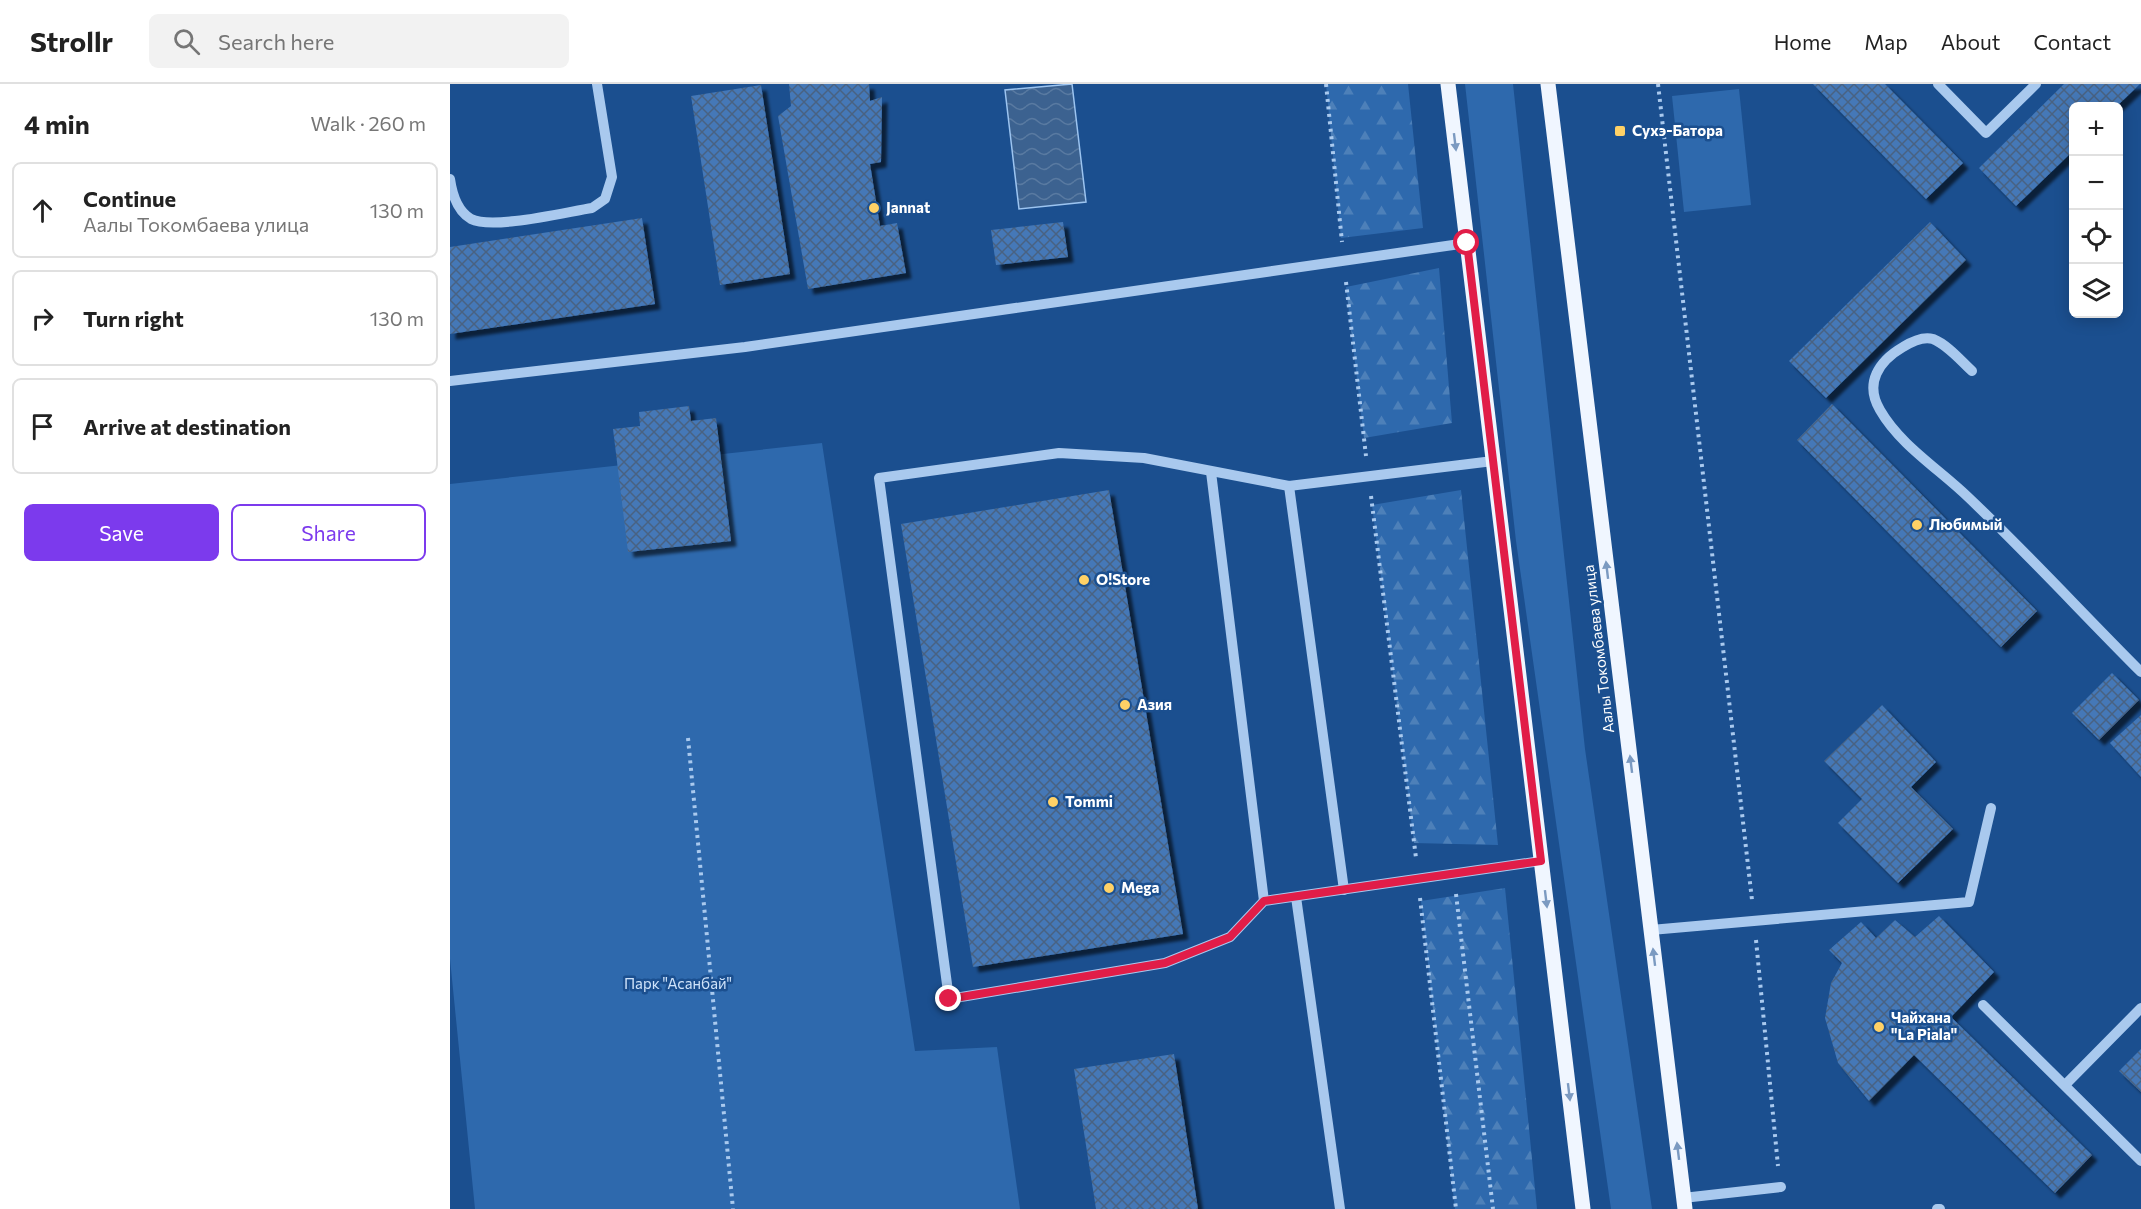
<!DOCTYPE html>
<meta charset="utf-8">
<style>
body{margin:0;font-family:Commissioner,sans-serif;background:#f2f2f2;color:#222}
.controls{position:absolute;right:18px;top:18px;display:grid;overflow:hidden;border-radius:9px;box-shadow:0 3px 15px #0003}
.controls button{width:54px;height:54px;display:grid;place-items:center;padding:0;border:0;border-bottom:2px solid #e0e0e0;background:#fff;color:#222;font:30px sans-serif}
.stop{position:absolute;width:18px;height:18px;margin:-14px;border:4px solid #e11d48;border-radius:50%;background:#fff}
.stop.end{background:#e11d48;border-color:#fff;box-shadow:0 2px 6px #0008}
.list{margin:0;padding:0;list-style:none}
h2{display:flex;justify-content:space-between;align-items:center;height:78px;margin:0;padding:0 24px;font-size:26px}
h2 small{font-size:20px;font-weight:400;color:#767676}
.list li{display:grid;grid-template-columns:39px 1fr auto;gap:18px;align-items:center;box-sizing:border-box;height:96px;margin:0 12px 12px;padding:0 12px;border:2px solid #e0e0e0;border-radius:9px}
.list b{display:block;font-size:22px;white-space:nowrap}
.list p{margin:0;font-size:20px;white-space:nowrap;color:#767676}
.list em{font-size:20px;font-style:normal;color:#767676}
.actions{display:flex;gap:12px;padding:18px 24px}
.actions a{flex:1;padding:14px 0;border:2px solid #7c3aed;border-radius:9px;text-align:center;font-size:21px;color:#7c3aed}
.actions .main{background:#7c3aed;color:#fff}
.icon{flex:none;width:33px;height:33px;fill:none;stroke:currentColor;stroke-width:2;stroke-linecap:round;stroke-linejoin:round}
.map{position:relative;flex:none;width:1691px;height:1125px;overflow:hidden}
header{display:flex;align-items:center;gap:36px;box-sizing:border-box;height:84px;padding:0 30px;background:#fff;border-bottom:2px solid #e0e0e0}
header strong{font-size:28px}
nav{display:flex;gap:33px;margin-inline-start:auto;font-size:21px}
.search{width:420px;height:54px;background:#f2f2f2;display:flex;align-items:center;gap:15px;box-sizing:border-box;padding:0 21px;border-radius:9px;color:#767676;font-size:22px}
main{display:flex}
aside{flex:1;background:#fff}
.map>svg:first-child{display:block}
</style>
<header>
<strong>Strollr</strong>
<div class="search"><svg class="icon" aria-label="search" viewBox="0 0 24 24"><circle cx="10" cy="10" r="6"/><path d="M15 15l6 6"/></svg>Search here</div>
<nav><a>Home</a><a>Map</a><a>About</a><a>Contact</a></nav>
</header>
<main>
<aside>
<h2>4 min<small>Walk · 260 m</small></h2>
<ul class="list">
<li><svg class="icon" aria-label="ahead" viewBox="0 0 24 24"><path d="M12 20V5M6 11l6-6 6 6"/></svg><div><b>Continue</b><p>Аалы Токомбаева улица</p></div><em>130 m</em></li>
<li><svg class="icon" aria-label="right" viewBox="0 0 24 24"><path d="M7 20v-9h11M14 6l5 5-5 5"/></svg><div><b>Turn right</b></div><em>130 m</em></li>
<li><svg class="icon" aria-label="arrive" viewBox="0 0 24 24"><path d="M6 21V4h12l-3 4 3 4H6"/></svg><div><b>Arrive at destination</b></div></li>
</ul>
<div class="actions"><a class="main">Save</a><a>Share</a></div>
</aside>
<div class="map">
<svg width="1691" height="1125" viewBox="0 0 1691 1125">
<defs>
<pattern id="forest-firs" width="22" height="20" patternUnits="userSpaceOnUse" patternTransform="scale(1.5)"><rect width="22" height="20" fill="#2e69ad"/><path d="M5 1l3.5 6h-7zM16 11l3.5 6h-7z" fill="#4d80b9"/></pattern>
<pattern id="water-waves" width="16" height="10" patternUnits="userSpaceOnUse" patternTransform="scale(1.5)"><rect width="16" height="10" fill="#3c6290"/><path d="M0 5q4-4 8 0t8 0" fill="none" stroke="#597aa1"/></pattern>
<pattern id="building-cross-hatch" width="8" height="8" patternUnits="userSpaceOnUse" patternTransform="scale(1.5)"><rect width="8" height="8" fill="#4478b7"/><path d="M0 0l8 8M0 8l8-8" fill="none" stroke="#486282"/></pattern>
<filter id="shadow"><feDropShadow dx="5.5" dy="5.5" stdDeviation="1.5" flood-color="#0009"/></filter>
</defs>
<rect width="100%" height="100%" fill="#1b4f8f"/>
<g fill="#2e69ad">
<polygon points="1015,0 1063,0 1135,665 1202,1125 1161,1125 1066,457"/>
<polygon points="1289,5 1301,121 1234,128 1222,12"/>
<polygon points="372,359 465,967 547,963 570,1125 25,1125 0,875 0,400"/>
</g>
<g fill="url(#forest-firs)">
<polygon points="876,0 958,0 973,144 891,154"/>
<polygon points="989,184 1002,339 914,354 896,203"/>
<polygon points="1011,406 1048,761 964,759 922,421"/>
<polygon points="1055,804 1087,1125 1005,1125 971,817"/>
</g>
<polygon fill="url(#water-waves)" stroke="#9cc4f0" stroke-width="1.5" points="622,0 636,118 569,125 555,6"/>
<g fill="url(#building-cross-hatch)" filter="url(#shadow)">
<polygon points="339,0 419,0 420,17 432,13 431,78 420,80 430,142 447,139 456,189 358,205 328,32 341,22"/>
<polygon points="1363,0 1435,0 1513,79 1476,115"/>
<polygon points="1614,0 1690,0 1667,22 1624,22 1624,66 1566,122 1529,84"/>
<polygon points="311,1 340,190 270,201 241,12"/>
<polygon points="192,134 205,220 0,250 0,163"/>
<polygon points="613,138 618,173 546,181 541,146"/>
<polygon points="1480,138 1516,176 1376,314 1339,277"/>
<polygon points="1382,320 1587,527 1551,563 1347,356"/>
<polygon points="239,322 241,337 266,334 281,457 178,468 163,345 190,342 189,328"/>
<polygon points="659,406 733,850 523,883 451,440"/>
<polygon points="1662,589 1689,616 1649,656 1622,629"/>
<polygon points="1432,621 1486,678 1461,703 1503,745 1448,799 1388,739 1412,715 1374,677"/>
<polygon points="1691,631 1691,693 1660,659"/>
<polygon points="1489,832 1544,888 1501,933 1642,1071 1605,1109 1464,971 1419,1017 1388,979 1375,934 1381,899 1392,879 1379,866 1411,838 1426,854 1445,836 1465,853"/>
<polygon points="1691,965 1691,1008 1669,987"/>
<polygon points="724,970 748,1125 646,1125 624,985"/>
</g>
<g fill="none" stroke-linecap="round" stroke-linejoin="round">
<g stroke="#a9c9ee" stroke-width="4" stroke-dasharray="3 4.5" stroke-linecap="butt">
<polyline points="876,0 892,158"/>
<polyline points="1208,0 1302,816"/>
<polyline points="896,198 916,372"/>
<polyline points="921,412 966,774"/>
<polyline points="238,654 283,1125"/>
<polyline points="1006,810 1043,1125"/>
<polyline points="970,814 1006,1125"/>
<polyline points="1306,856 1328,1082"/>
</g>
<g stroke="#a9c9ee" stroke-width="10">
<polyline points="1488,0 1536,49 1586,0"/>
<path d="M0 95C2 109 7 127 21 135 43 146 116 128 142 124L155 115 162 93 147 0"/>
<path d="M1522 287C1511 277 1498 261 1483 255 1473 252 1461 258 1453 263 1429 277 1414 299 1430 326 1450 361 1489 385 1518 413 1577 469 1633 530 1691 588"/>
<polyline points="0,297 295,263 1017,159"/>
<polyline points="1043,377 839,402 694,374 609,369 429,394 499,915 715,879 780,853 814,817 1091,777"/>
<polyline points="761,388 814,817"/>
<polyline points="839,402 894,806"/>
<polyline points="846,813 890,1125"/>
<polyline points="1201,846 1519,818 1541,724"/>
<polyline points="1533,921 1691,1077"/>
<polyline points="1615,1001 1691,924"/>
<polyline points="1233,1114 1331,1103"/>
<polyline points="1487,1125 1490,1125"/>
</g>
<g stroke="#f0f6ff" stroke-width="15">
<polyline points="998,0 1133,1125"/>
<polyline points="1098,0 1235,1125"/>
</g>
</g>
<defs><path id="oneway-solid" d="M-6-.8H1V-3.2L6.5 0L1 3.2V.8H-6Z" transform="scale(1.5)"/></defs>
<g fill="#7b9ac1">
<use href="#oneway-solid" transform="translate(1005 58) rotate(83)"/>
<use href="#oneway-solid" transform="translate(1157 486) rotate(-97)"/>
<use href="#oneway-solid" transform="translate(1181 680) rotate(-97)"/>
<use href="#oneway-solid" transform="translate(1096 815) rotate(83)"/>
<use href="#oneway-solid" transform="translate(1204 873) rotate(-97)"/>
<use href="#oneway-solid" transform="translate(1119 1008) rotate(83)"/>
<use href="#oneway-solid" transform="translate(1228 1067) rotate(-97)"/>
</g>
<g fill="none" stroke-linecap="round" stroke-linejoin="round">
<polyline stroke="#e11d48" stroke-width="8" points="499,915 715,879 780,853 814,817 1091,777 1017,159"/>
</g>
<g fill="#ffd166" stroke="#1b4f8f" stroke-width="2">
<rect x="1164" y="41" width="12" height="12" rx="3"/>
<circle cx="424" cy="124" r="6"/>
<circle cx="1467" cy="441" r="6"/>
<circle cx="634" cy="496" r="6"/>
<circle cx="675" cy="621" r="6"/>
<circle cx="603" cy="718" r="6"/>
<circle cx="659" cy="804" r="6"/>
<circle cx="1429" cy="943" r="6"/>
</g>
<g text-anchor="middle" stroke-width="5" stroke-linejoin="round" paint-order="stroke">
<g font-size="15" font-weight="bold" fill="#fff" stroke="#1b4f8f" text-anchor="start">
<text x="1182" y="52">Сухэ-Батора</text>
<text x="436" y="129">Jannat</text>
<text x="1479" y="446">Любимый</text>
<text x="646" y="501">O!Store</text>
<text x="687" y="626">Азия</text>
<text x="615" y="723">Tommi</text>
<text x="671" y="809">Mega</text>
<text x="1441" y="939">Чайхана<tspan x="1441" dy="17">"La Piala"</tspan></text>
</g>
<g font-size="15" fill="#fff" stroke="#1b4f8f">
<text transform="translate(1149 565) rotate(-97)" y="5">Аалы Токомбаева улица</text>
</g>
<g font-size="15" fill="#cfe3fa" stroke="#1b4f8f">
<text x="228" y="905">Парк "Асанбай"</text>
</g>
</g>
</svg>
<div class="controls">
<button>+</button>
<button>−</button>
<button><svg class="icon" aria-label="locate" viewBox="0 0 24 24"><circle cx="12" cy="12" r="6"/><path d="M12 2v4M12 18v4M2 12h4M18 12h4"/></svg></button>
<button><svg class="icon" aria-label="layers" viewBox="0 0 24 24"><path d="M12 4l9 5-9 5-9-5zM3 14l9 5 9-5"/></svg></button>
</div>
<div class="stop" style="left:1017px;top:159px"></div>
<div class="stop end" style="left:499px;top:915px"></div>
</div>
</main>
